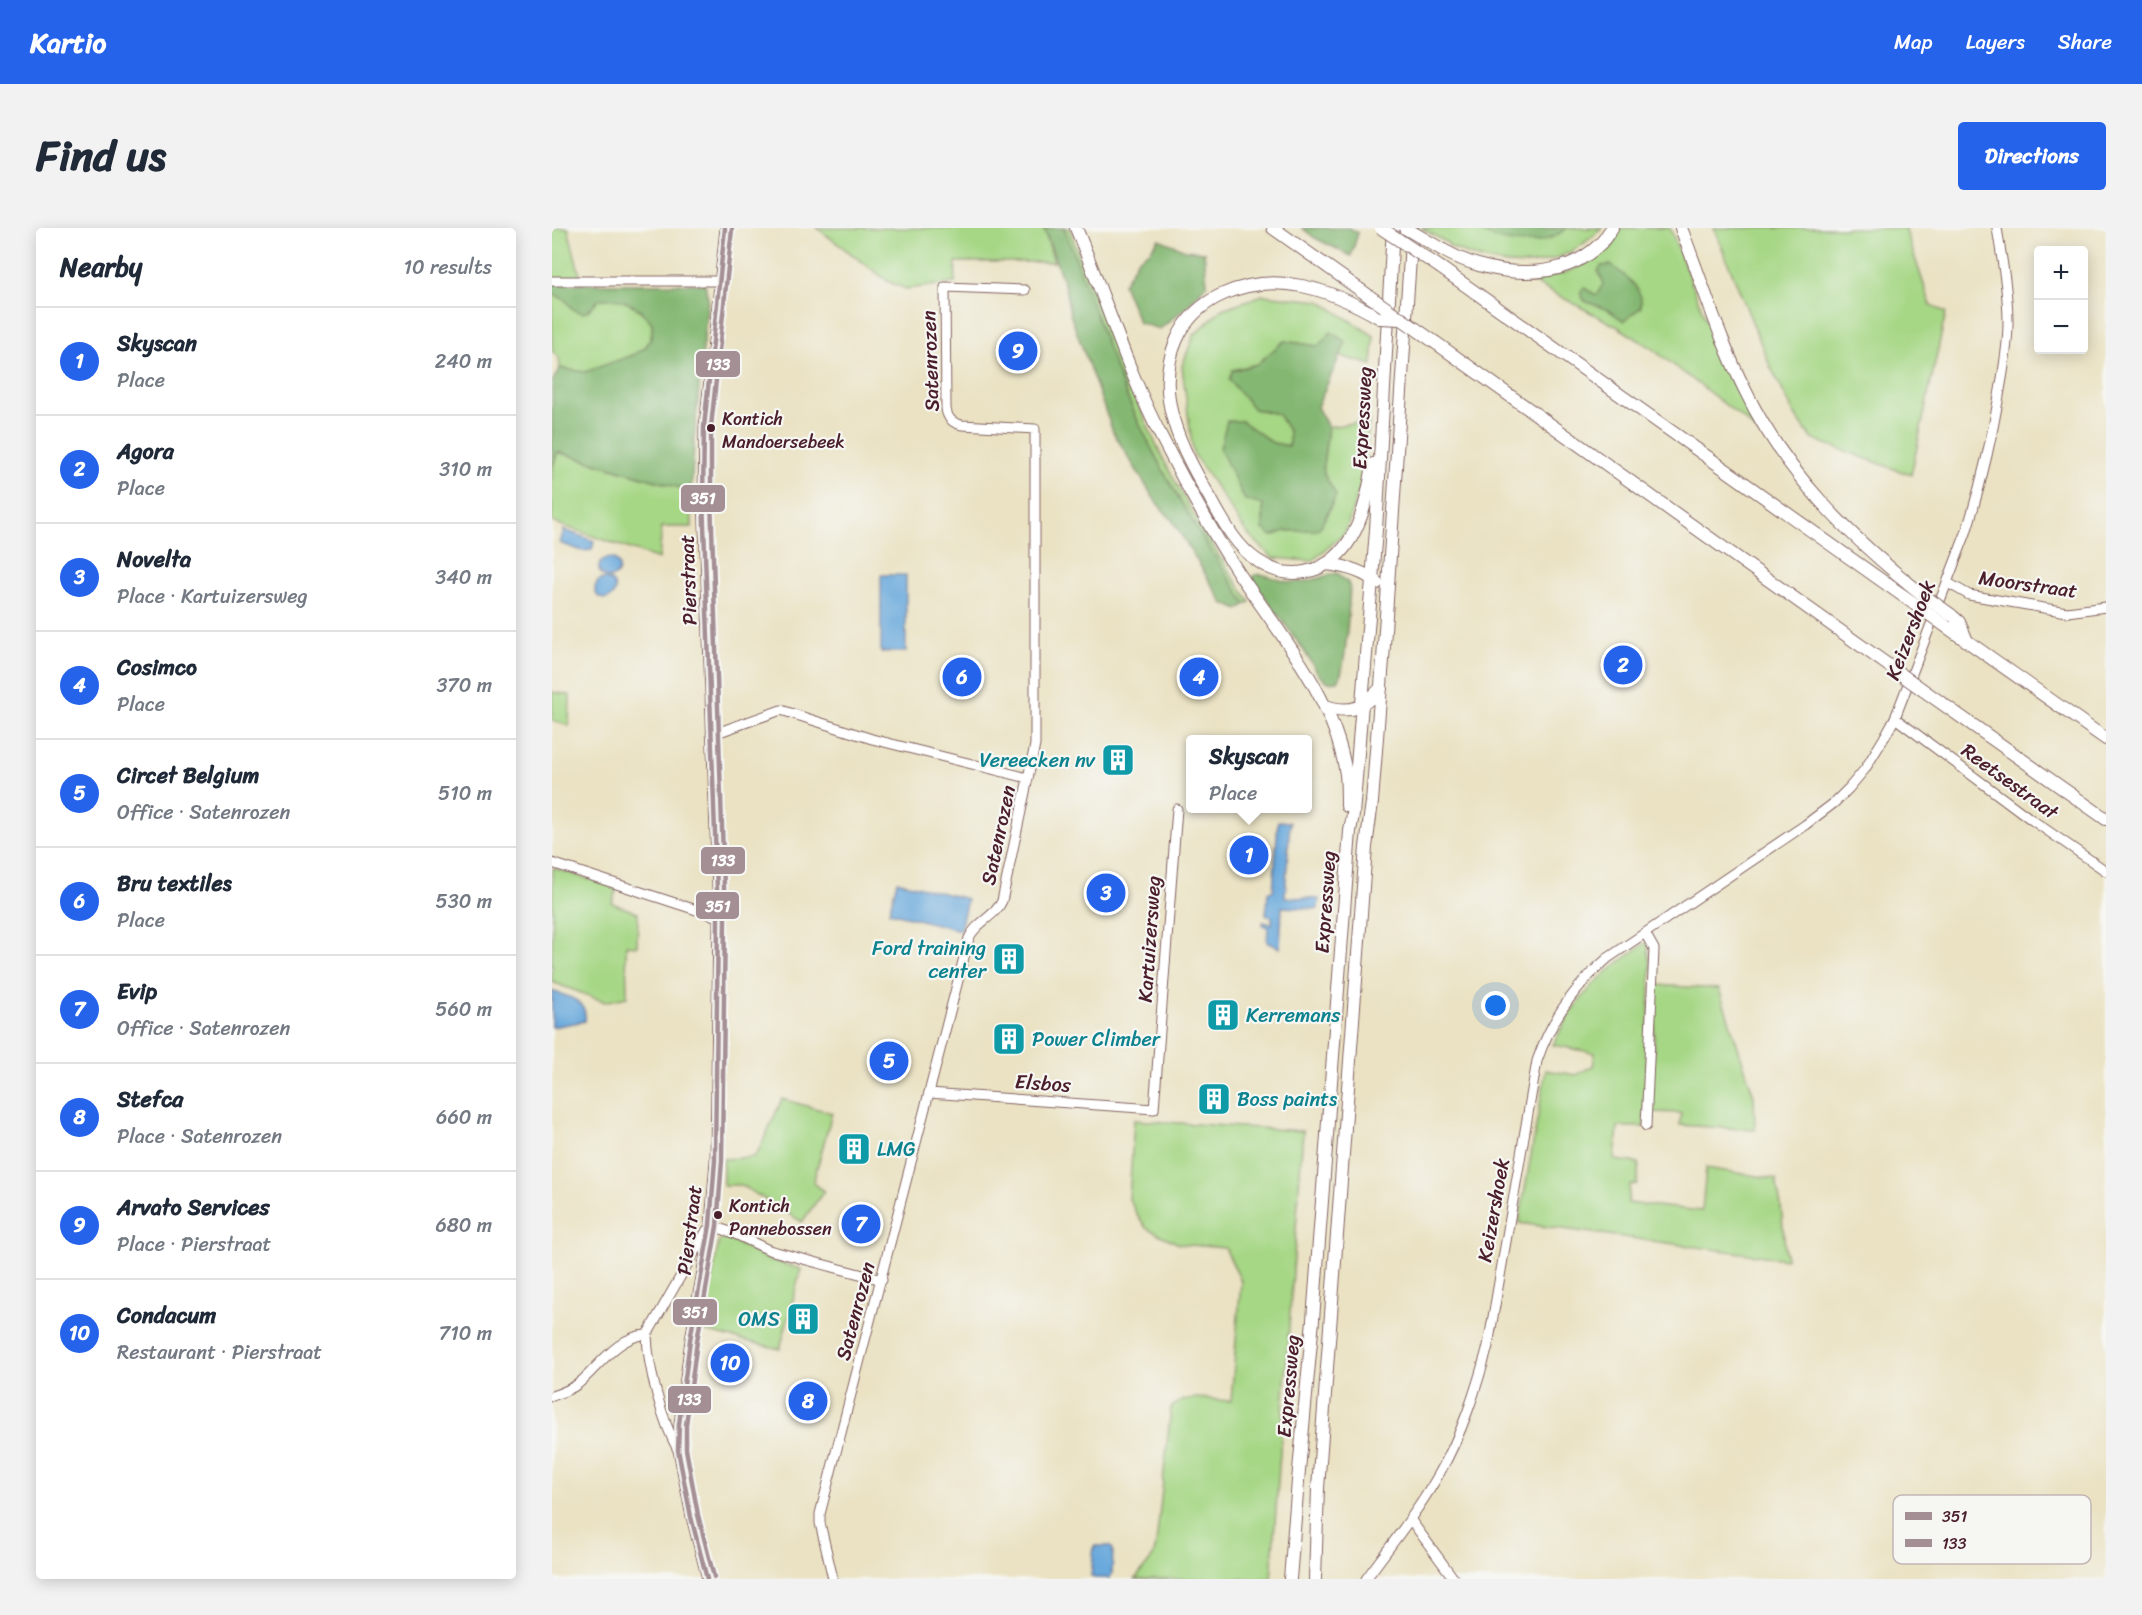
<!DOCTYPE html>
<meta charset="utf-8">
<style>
body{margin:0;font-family:Sriracha,sans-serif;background:#f2f2f3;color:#1f2937}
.controls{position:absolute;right:18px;top:18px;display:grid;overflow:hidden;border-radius:6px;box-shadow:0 3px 15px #0003}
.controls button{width:54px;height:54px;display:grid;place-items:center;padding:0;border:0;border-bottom:2px solid #e0e1e3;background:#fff;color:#1f2937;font:30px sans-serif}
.you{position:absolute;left:944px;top:778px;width:21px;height:21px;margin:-15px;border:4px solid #fff;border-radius:50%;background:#1a73e8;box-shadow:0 0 0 9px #1a73e833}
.badge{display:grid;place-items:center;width:39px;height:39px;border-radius:50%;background:#2563eb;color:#fff;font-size:20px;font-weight:700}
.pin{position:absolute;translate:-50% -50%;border:3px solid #fff;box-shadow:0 2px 6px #0006}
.popup{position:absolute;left:634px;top:507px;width:126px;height:78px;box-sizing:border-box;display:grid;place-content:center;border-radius:6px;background:#fff;filter:drop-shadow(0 2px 4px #0005);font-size:20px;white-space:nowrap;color:#747a83}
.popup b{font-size:22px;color:#1f2937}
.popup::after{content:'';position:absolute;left:50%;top:100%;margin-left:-12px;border:12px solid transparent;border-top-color:#fff}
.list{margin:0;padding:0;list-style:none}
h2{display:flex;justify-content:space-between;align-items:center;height:78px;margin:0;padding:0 24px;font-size:26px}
h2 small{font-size:20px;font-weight:400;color:#747a83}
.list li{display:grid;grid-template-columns:39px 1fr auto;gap:18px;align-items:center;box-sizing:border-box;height:108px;padding:0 24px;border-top:2px solid #e0e1e3}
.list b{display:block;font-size:22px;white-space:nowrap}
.list p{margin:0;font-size:20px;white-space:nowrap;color:#747a83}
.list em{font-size:20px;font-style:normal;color:#747a83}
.map{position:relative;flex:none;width:1554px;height:1351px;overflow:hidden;border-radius:6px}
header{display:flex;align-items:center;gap:36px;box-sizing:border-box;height:84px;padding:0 30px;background:#2563eb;color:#fff}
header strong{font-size:28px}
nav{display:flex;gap:33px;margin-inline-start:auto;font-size:21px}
.intro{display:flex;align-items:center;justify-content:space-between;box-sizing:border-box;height:144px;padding:0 36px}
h1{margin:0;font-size:42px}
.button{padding:15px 27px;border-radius:6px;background:#2563eb;color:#fff;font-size:21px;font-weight:700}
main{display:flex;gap:36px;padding:0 36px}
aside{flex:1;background:#fff;border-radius:6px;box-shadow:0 3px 15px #0003}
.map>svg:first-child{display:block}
</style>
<header>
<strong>Kartio</strong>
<nav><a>Map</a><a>Layers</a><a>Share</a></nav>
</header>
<div class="intro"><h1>Find us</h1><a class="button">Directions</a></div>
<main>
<aside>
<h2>Nearby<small>10 results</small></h2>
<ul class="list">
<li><span class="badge">1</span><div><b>Skyscan</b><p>Place</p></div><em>240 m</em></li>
<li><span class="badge">2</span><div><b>Agora</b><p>Place</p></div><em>310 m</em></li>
<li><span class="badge">3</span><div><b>Novelta</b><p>Place · Kartuizersweg</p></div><em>340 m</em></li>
<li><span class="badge">4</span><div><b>Cosimco</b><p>Place</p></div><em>370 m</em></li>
<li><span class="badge">5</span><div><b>Circet Belgium</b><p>Office · Satenrozen</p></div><em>510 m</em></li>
<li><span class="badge">6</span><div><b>Bru textiles</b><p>Place</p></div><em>530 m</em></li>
<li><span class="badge">7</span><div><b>Evip</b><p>Office · Satenrozen</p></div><em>560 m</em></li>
<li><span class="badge">8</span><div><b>Stefca</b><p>Place · Satenrozen</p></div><em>660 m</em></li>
<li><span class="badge">9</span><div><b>Arvato Services</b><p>Place · Pierstraat</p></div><em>680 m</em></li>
<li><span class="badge">10</span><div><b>Condacum</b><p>Restaurant · Pierstraat</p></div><em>710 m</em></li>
</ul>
</aside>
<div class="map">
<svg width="1554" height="1351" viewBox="0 0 1554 1351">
<rect width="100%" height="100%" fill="#f6f6f2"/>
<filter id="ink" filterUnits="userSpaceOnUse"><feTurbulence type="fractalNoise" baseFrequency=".0167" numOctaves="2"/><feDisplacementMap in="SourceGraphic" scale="12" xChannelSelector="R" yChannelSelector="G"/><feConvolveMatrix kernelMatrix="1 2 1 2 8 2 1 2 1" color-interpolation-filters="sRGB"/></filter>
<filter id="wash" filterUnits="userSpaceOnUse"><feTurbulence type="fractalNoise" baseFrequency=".008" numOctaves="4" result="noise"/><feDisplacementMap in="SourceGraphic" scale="24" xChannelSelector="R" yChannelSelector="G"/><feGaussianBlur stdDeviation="1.35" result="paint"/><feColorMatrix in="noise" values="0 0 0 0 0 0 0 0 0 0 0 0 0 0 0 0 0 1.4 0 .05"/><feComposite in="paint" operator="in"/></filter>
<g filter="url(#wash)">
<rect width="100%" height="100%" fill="#eae2c3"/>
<g fill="#a6d785" stroke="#787b58" stroke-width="1.5">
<polygon points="0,0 16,0 29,52 0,53"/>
<polygon points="265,0 492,0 502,34 404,34 403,55 354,61 337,54"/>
<path d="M512 0H517C543 72 570 143 602 212 629 269 662 322 698 374L694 376C660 326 627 275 599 220 564 150 539 74 512 0Z"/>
<path d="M869 0H1050C1005 45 952 45 897 18V16Z"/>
<path d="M1069 0H1118C1146 69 1170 143 1211 207L1209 208 1194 193 1153 161 1099 120 1066 99 979 53V51C991 49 1006 48 1017 43 1039 35 1056 18 1069 0Z"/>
<polygon points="1162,0 1353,0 1379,78 1394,84 1359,247 1260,211 1243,187 1218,138"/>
<path d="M0 65C8 67 17 72 20 80L36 83C39 80 42 74 46 72 65 62 90 82 100 95 100 104 100 110 94 118 87 127 44 143 32 144 24 144 15 141 8 140L7 130 0 123Z"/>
<polygon points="711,67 768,73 822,108 820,137 788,128 794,114 766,118 732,113 705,136 680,142 702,181 726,186 737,204 738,218 721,215 690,193 711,277 711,301 720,308 733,303 764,302 774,289 784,267 772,246 771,238 776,199 817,193 811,249 793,305 760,333 721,330 695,305 641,225 630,138 642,107 670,81"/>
<polygon points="5,224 139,263 140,299 110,299 107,331 0,294 0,241"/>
<polygon points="0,464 18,467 17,498 0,492"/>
<polygon points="1,640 65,660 60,675 86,685 85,718 74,717 75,769 53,774 0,754"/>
<path d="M1095 714 1099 738 1092 899H1066L1063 932 1087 935 1085 956 1078 957 1076 975 1150 983 1154 940 1224 951 1229 978 1234 1031 967 995 994 842 1024 847 1041 838 1043 825 1001 817C1026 765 1049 746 1095 714Z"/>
<polygon points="1104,757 1167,761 1202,868 1203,902 1128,897 1129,885 1099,884"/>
<polygon points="230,871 280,885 261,955 272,963 250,994 189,957 171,957 171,931 202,929 208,920"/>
<path d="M582 892 751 903 719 1351H583L601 1329 604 1317 619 1180C635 1163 658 1173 679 1173L689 1053 673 1020 627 1016 594 1000 585 986 577 971Z"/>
<polygon points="170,1011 176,1011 215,1031 249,1041 228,1121 151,1103 167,1012"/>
</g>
<g fill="#84b872" stroke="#676c4e" stroke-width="1.5">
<path d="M492 0H512C535 56 552 115 576 171 608 244 650 310 694 376L686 382 671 375 620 292 604 274 561 204 518 86 513 59Z"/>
<polygon points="750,0 798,0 806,5 799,28 763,10"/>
<path d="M923 0H1015C991 21 949 18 923 0Z"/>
<polygon points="607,11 633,22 652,24 655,56 635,78 608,101 587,95 571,56 586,31 598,23"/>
<path d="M1059 37C1073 48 1092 59 1089 79L1072 93 1056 82 1033 73 1029 68V63L1032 60 1044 67C1054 53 1052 56 1046 43L1049 38Z"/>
<path d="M0 56H153L156 70 143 201 139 263 6 224 0 241V154L8 140 33 144 81 127 93 120 100 109V95C87 78 68 67 46 72L36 83 31 85 22 82 13 72 0 65Z"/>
<polygon points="779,104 794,114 765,179 776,199 771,238 772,246 784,267 769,298 764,302 733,303 720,308 711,301 711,277 693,272 668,221 675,193 690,193 721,215 737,218 737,204 726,186 702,181 677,152 680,143 705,136 732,113 766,118"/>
<path d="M785 345 796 355 798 360C796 380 795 438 786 453L776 454 767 447 751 421 703 355 701 348C712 343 726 353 738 354 756 356 769 348 785 345Z"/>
</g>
<g fill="#69a9dc" stroke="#5a6484" stroke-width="1.5">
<polygon points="12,302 42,313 40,322 30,323 8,315"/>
<circle cx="57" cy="340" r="10"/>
<rect x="329" y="347" width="25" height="77"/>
<circle cx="53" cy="361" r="10"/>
<polygon points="726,593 738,594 733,669 767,671 766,681 730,679 728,720 715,714 716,699 711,697 711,694 720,696 720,689 714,687 716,664 721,663"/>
<polygon points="345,653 415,671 408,702 337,684"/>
<path d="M0 763C16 769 36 771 33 793L0 799Z"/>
<polygon points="542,1318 557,1318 561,1321 560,1346 557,1350 543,1350 539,1348"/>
</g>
</g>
<g filter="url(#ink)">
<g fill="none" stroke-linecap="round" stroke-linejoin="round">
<g stroke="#826360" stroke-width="11">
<g id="minor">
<polyline points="0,53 168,53"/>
<polyline points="1396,355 1417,367 1515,384 1554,379"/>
<polyline points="1343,490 1480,592 1554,643"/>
<polyline points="159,507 229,482 320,511 476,550"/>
<polyline points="0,635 166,689"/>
<polyline points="1093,705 1102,721 1094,898"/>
<polyline points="377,865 602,881 625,581"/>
<polyline points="158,997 181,1005 217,1022 330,1052"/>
<path d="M0 1168C9 1165 18 1162 26 1156 46 1140 66 1107 95 1107"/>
<path d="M126 1222C110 1193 96 1141 95 1107L155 1002"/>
<polyline points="858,1291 902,1351"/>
<polyline points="155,1351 139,1289 126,1222 127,1196 138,1112 158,997 163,932 166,689 151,270 152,199 173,0"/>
<path d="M281 1351 268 1295V1286L417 710C424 694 443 689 450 673L483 517V201L410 197C400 195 395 190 394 180L393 59 473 62"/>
<path d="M814 1351C839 1317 866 1283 887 1246 910 1206 924 1162 936 1118L985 833C999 791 1023 758 1056 730L1253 597 1282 575 1297 560 1313 541 1332 510 1343 490 1414 305C1428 260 1439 214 1447 168 1451 144 1456 120 1456 95 1456 63 1450 32 1445 0"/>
</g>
</g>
<g stroke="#826360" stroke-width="14">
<g id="highway">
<path d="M524 0C554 71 576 146 612 214 635 259 659 302 686 344 729 408 782 468 794 546 795 556 795 567 795 578"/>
<polyline points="721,0 807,61"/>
<path d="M1129 0C1150 54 1167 110 1193 162 1233 246 1299 310 1371 367"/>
<path d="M891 22C937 48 1008 57 1049 15 1053 11 1056 5 1060 0"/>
<polyline points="889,40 1367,379"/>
<polyline points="884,115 1343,442"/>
<path d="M821 236C815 278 802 335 753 344 736 347 720 343 706 333 683 318 670 291 657 268 630 221 600 166 625 111 634 91 650 76 669 67 724 41 780 62 828 90"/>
<path d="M774 336C792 338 812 343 825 355"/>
<polyline points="1399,387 1407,394 1415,413"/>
<polyline points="1395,399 1554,511"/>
<polyline points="1371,462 1554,591"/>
<path d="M774 478C800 487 811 479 829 460"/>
<polyline points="738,1351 746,1253 761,1092 798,603 801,587 824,302 841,0"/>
<polyline points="763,1351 766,1260 814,619 820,574 831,432 860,0"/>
</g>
</g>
<use href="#minor" stroke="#fff" stroke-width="9"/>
<use href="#highway" stroke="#fff" stroke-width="12"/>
<g stroke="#826360" stroke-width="14" stroke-linecap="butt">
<g id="highway-bridge">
<polyline points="829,0 889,40"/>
<polyline points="853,0 891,22"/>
<polyline points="807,61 884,115"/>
<polyline points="828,90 849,91"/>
<polyline points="1371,367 1399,387"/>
<polyline points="1367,379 1395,399"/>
<polyline points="1343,442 1371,462"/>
</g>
</g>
<use href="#highway-bridge" stroke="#fff" stroke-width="12"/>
<g stroke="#f6f6f2" stroke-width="9">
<polyline id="bus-1" points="155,1351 139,1289 126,1222 127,1196 138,1112 158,997 163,932 166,689 151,270 152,199 173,0"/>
</g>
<g stroke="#f6f6f2" stroke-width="9">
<polyline id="bus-2" points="162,1349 146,1287 134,1221 134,1197 145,1113 165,998 170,932 173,689 159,270 159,199 180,1"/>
</g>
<use href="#bus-1" stroke="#a48f95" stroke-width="4.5"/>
<use href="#bus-2" stroke="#a48f95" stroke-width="4.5"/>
</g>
</g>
<defs>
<g id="building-square" transform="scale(1.725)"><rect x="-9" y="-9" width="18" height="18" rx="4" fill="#0f9aa8" stroke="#f6f6f2"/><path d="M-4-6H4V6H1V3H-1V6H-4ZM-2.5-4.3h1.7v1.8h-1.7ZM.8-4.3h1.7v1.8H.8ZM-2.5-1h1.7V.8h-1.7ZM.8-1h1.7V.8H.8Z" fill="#fff"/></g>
</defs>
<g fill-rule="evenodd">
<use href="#building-square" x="566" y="532"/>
<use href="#building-square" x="457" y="731"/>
<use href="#building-square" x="671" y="787"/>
<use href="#building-square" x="457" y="811"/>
<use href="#building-square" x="662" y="871"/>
<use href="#building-square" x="302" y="921"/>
<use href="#building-square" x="251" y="1091"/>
</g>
<g fill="#4a1f2b" stroke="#f6f6f2" stroke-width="2">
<circle cx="159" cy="200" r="5"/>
<circle cx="166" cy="987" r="5"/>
</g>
<g text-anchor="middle" stroke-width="4.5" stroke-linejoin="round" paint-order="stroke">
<g font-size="18" fill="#4a1f2b" stroke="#f6f6f2" text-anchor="start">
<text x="170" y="197">Kontich<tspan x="170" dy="23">Mandoersebeek</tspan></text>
<text x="177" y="984">Kontich<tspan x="177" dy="23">Pannebossen</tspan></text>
</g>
<g font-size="20" fill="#4a1f2b" stroke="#f6f6f2">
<text transform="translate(378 133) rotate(-92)" y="7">Satenrozen</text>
<text transform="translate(810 190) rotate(-87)" y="7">Expressweg</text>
<text transform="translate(136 352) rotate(-92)" y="7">Pierstraat</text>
<text transform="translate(1476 356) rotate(8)" y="7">Moorstraat</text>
<text transform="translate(1358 402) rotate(-69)" y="7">Keizershoek</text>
<text transform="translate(1458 553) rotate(36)" y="7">Reetsestraat</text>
<text transform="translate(446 607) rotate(-78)" y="7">Satenrozen</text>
<text transform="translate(773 674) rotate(-86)" y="7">Expressweg</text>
<text transform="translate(597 711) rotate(-86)" y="7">Kartuizersweg</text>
<text transform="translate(491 855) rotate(4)" y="7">Elsbos</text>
<text transform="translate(941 982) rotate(-80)" y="7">Keizershoek</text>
<text transform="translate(137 1002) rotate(-83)" y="7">Pierstraat</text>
<text transform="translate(303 1083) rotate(-75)" y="7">Satenrozen</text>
<text transform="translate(736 1158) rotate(-85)" y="7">Expressweg</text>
</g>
<g font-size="20" fill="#0d838f" stroke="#f6f6f2" text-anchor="start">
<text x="543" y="539" text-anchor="end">Vereecken nv</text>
<text x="434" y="727" text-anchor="end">Ford training<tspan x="434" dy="23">center</tspan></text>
<text x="694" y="794">Kerremans</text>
<text x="480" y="818">Power Climber</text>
<text x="685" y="878">Boss paints</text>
<text x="325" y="928">LMG</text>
<text x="228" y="1098" text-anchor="end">OMS</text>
</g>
</g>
<rect x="1341" y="1267" width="198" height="69" rx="9" fill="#f6f6f2" stroke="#c2b6b6" stroke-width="1.5"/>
<rect x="1353" y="1284" width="27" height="8" fill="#a48f95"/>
<rect x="1353" y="1311" width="27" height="8" fill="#a48f95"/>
<g font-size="16" fill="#4a1f2b">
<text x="1390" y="1294">351</text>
<text x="1390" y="1321">133</text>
</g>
<g stroke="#f6f6f2" stroke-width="2">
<rect x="143" y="122" width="46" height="28" rx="6" fill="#a48f95"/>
<rect x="128" y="256" width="46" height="29" rx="6" fill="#a48f95"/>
<rect x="148" y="618" width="46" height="29" rx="6" fill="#a48f95"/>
<rect x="143" y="663" width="45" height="29" rx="6" fill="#a48f95"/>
<rect x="120" y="1070" width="46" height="28" rx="6" fill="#a48f95"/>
<rect x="115" y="1157" width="45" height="29" rx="6" fill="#a48f95"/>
</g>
<g font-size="16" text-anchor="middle" font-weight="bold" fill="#fff">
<text x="166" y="142">133</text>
<text x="151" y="276">351</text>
<text x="171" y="638">133</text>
<text x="166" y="684">351</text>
<text x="143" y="1090">351</text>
<text x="137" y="1177">133</text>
</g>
</svg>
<div class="controls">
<button>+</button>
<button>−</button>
</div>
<div class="you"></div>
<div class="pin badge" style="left:697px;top:627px">1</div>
<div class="popup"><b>Skyscan</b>Place</div>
<div class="pin badge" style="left:1071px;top:437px">2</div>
<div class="pin badge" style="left:554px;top:665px">3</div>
<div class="pin badge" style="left:647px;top:449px">4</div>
<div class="pin badge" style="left:337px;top:833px">5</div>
<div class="pin badge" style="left:410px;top:449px">6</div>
<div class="pin badge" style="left:309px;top:996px">7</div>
<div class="pin badge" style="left:256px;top:1173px">8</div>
<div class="pin badge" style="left:466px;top:123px">9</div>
<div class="pin badge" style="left:178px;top:1135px">10</div>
</div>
</main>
